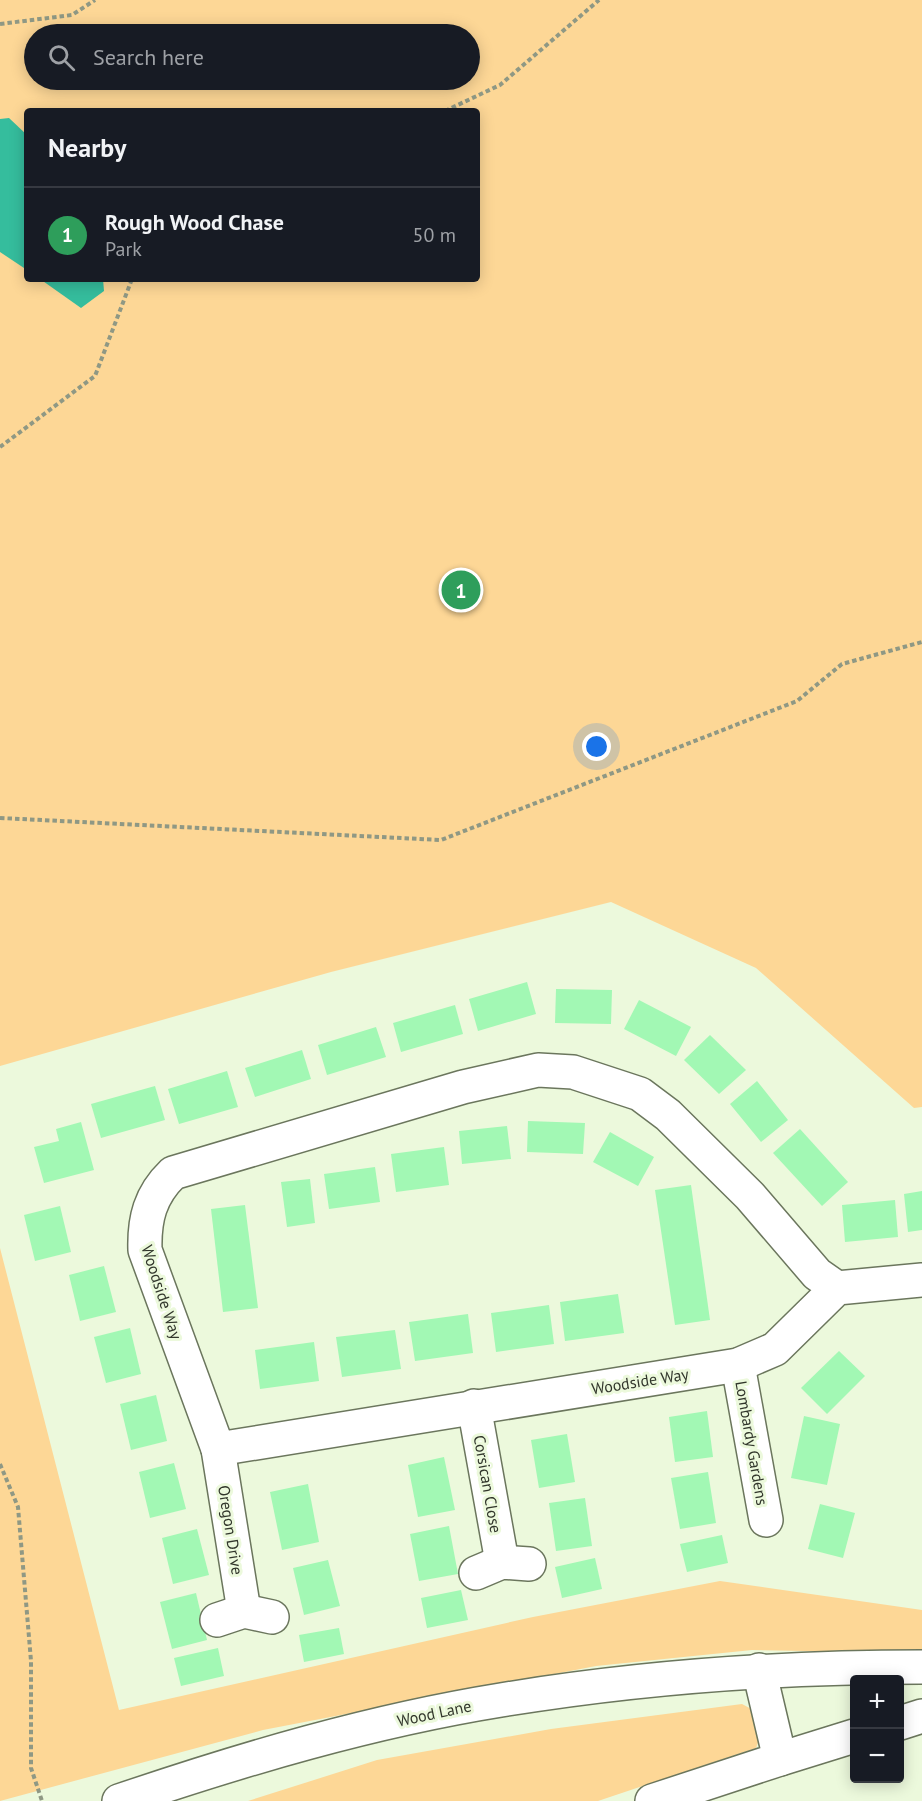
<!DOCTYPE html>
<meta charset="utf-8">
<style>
body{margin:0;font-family:"PT Sans",sans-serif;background:#242831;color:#f1f3f6}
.controls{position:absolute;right:18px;bottom:18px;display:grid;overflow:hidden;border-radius:6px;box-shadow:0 3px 15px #0003}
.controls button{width:54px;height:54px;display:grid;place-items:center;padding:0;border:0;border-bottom:2px solid #363941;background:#171b24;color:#f1f3f6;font:30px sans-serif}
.you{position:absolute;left:597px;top:747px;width:21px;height:21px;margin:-15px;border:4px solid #fff;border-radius:50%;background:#1a73e8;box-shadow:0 0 0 9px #1a73e833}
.badge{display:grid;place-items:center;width:39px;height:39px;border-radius:50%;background:#1a73e8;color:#fff;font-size:20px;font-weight:700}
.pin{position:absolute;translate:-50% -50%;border:3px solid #fff;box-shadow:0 2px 6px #0006}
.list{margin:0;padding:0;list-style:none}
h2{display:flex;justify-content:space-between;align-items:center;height:78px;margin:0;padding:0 24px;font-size:26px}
h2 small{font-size:20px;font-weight:400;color:#9ea1a6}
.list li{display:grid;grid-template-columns:39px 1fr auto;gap:18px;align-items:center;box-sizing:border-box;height:96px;padding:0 24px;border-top:2px solid #363941}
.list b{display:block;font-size:22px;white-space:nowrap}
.list p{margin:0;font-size:20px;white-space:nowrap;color:#9ea1a6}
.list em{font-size:20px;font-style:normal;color:#9ea1a6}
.icon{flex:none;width:33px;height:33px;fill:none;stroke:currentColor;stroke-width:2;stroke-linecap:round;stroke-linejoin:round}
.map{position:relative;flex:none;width:922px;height:1801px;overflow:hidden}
.search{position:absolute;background:#171b24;box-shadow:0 3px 15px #0003;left:24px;top:24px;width:456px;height:66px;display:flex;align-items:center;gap:15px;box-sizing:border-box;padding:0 21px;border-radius:33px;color:#9ea1a6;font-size:22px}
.panel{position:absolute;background:#171b24;box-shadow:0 3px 15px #0003;left:24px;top:108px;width:456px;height:174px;border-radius:6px}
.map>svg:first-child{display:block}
</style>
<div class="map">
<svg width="922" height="1801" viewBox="0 0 922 1801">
<rect width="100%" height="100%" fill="#ecf9dc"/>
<g fill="#fdd796" fill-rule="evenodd">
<path d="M0 0H922V1107L914 1108 756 968 611 902 331 972 0 1066ZM34 34H470V80H34ZM27 111H477V279H27Z"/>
<polygon points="0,1248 119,1710 533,1617 720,1581 922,1610 922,1653 752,1650 596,1666 263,1730 0,1801"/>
<polygon points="742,1704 757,1712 763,1730 756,1748 598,1801 248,1801 377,1760 551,1729"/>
</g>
<g fill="#35bd9d">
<polygon points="9,118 27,135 27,270 0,252 0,119"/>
<polygon points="40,279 103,279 104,291 81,308"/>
</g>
<g fill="#a2f8b4">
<polygon points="527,982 536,1014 478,1031 469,999"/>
<polygon points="556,989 612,990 611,1024 555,1023"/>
<polygon points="639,1000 691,1027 676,1056 624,1029"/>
<polygon points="455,1005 463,1034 401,1052 393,1023"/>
<polygon points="376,1027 386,1057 327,1075 318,1045"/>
<polygon points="710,1035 746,1070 719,1094 684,1060"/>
<polygon points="302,1050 311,1079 255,1097 245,1068"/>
<polygon points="227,1071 238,1107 179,1124 168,1089"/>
<polygon points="757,1081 788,1120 761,1142 730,1104"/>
<polygon points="155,1086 165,1120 101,1138 91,1104"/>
<polygon points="528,1121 585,1123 583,1154 527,1152"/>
<polygon points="81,1122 94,1170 44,1183 34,1147 59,1141 56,1129"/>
<polygon points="507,1126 511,1159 462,1164 459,1131"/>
<polygon points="800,1129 848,1182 822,1206 773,1153"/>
<polygon points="610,1132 654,1157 638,1186 593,1162"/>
<polygon points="444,1147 449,1185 396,1192 391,1154"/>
<polygon points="375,1167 380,1202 329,1209 324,1174"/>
<polygon points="310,1179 315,1223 287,1227 281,1182"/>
<polygon points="691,1185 710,1320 675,1325 655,1190"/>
<polygon points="922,1191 922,1230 908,1232 904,1194"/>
<polygon points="895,1200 898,1237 845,1242 842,1205"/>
<polygon points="245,1205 258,1308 223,1312 211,1209"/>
<polygon points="60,1206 71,1252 35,1261 24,1215"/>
<polygon points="104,1266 116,1312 80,1321 69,1275"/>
<polygon points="618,1294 624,1333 565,1341 560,1302"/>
<polygon points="549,1305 554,1344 496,1352 491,1313"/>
<polygon points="468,1314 473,1353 415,1361 409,1322"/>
<polygon points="130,1328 141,1374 106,1383 94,1337"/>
<polygon points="395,1330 401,1369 342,1377 336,1337"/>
<polygon points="314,1342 319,1381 260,1389 255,1350"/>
<polygon points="839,1351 865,1376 827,1414 801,1388"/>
<polygon points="156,1395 167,1441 131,1450 120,1404"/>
<polygon points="707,1411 713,1457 675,1462 669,1417"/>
<polygon points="804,1416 840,1424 827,1485 791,1478"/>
<polygon points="567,1434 575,1482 539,1488 531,1440"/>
<polygon points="444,1457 455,1510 418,1517 408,1465"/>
<polygon points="174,1463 186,1509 150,1518 139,1472"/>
<polygon points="708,1472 716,1523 680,1529 671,1478"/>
<polygon points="308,1484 319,1542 282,1550 270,1492"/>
<polygon points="585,1498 592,1546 556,1551 549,1503"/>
<polygon points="820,1504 855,1513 843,1558 808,1549"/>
<polygon points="449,1526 458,1574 419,1581 410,1534"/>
<polygon points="197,1529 209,1575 173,1584 162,1538"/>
<polygon points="722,1535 728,1563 687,1572 680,1544"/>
<polygon points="595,1558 602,1589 562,1598 555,1567"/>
<polygon points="328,1560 340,1606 304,1615 293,1568"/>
<polygon points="461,1590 468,1620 427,1628 421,1598"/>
<polygon points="196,1593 207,1640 172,1649 160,1602"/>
<polygon points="339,1628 344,1654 304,1662 299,1635"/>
<polygon points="218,1648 224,1676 181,1686 174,1658"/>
</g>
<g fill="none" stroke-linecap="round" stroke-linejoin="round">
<g stroke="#6b765d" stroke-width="36">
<g id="minor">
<path d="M837 1288 817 1274 750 1196 668 1115 640 1094 573 1072 538 1070 463 1087 173 1173C150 1195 144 1219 145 1250L218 1449 738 1365 775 1349 837 1288 922 1280"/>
<polyline points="738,1365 766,1520"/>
<polyline points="474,1406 502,1562"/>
<polyline points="218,1449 244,1611"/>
<polyline points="476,1573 502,1562 529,1564"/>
<polyline points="217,1620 244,1611 272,1617"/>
<polyline points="900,1723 922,1716"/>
<polyline points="780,1759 854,1736"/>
<path d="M119 1801C243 1759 371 1721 501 1700 641 1677 781 1667 922 1667"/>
<polyline points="652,1801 780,1759 759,1670"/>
</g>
</g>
<g stroke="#8f9884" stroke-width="4" stroke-dasharray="4.5 3" stroke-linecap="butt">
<polyline points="0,24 72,15 95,0"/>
<polyline points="445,111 500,85 599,0"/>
<polyline points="0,447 95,376 132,279"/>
<polyline points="0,818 441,840 797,701 842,664 922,642"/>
<polyline points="0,1464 18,1507 31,1661 31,1768 42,1801"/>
</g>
<use href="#minor" stroke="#fff" stroke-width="33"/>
</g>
<g text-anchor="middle" stroke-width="6" stroke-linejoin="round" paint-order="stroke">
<g font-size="16" fill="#31362b" stroke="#ecf9dc">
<text transform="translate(162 1292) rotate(72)" y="6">Woodside Way</text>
<text transform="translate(640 1381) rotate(-9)" y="6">Woodside Way</text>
<text transform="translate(752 1443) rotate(80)" y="6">Lombardy Gardens</text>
<text transform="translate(488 1484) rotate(80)" y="6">Corsican Close</text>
<text transform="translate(231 1530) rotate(81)" y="6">Oregon Drive</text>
<text transform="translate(434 1713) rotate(-12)" y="6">Wood Lane</text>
</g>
</g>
</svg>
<div class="controls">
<button>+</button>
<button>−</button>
</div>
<div class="you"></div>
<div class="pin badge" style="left:461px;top:590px;background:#2e9e5b">1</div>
<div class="search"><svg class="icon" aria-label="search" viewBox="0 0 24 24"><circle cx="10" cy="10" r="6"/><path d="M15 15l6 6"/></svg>Search here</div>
<section class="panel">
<h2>Nearby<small></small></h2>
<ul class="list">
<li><span class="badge" style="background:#2e9e5b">1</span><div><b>Rough Wood Chase</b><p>Park</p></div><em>50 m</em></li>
</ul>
</section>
</div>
